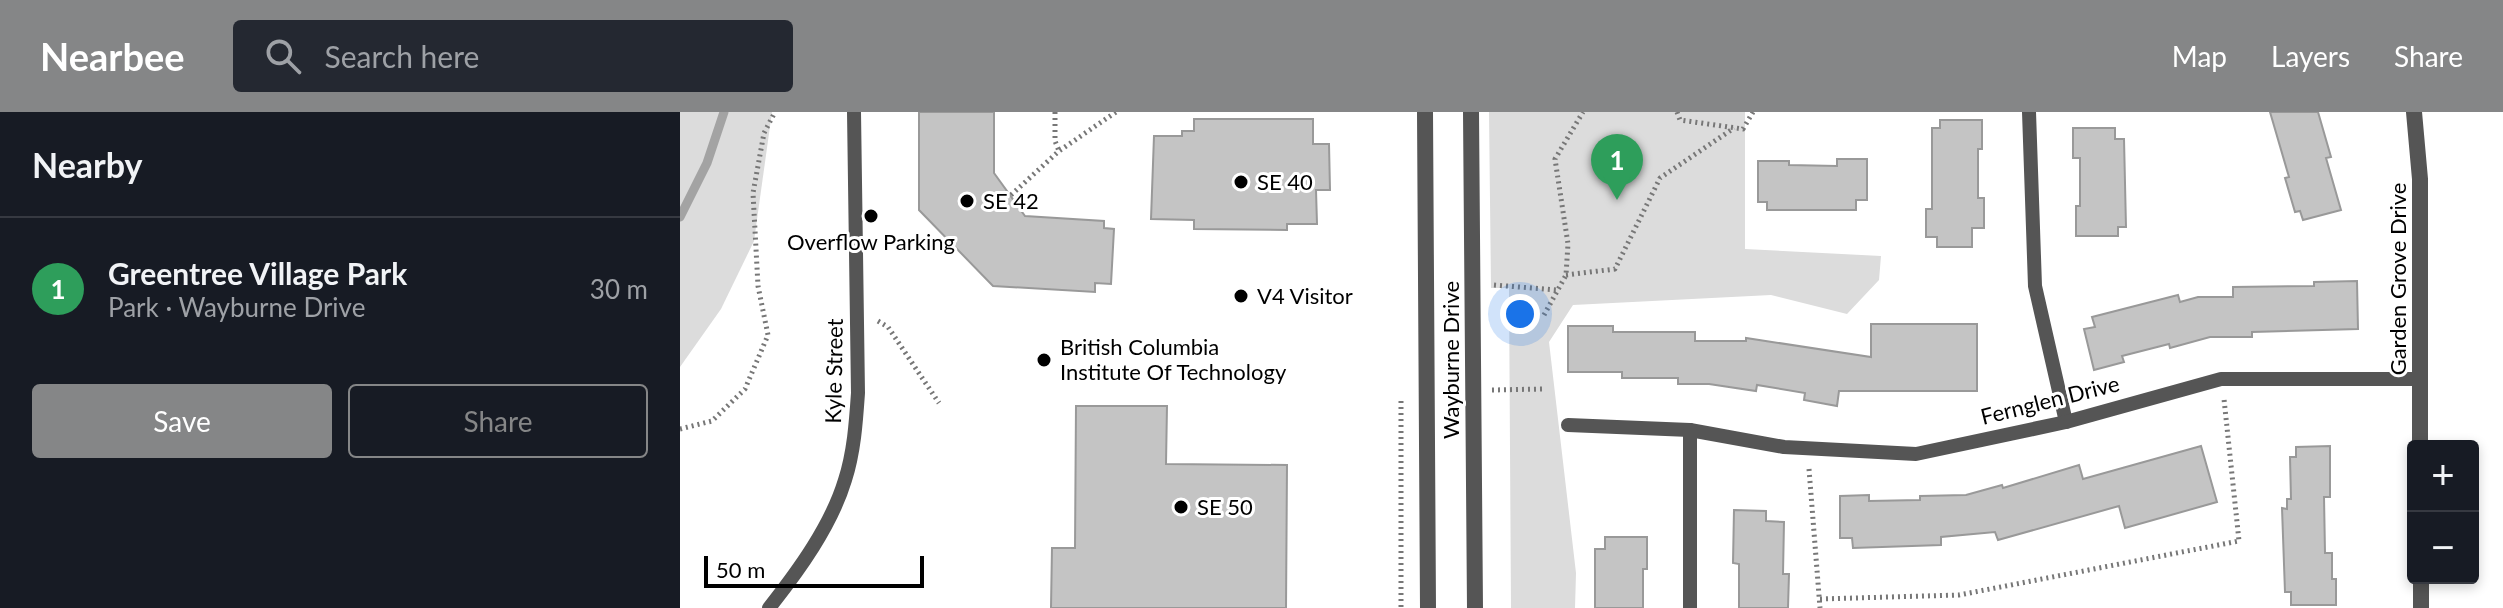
<!DOCTYPE html>
<meta charset="utf-8">
<style>
body{margin:0;font-family:Lato,sans-serif;background:#242831;color:#f1f3f6}
.controls{position:absolute;right:24px;bottom:24px;display:grid;overflow:hidden;border-radius:8px;box-shadow:0 4px 12px #0003}
.controls button{width:72px;height:72px;display:grid;place-items:center;padding:0;border:0;border-bottom:2px solid #363941;background:#171b24;color:#f1f3f6;font:40px sans-serif}
.scale{position:absolute;left:24px;bottom:20px;width:220px;box-sizing:border-box;padding-left:8px;border:4px solid #000;border-top:0;font-size:22px;line-height:28px;white-space:nowrap;color:#000;-webkit-text-stroke:6px #fff;paint-order:stroke}
.you{position:absolute;left:840px;top:202px;width:28px;height:28px;margin:-20px;border:6px solid #fff;border-radius:50%;background:#1a73e8;box-shadow:0 0 0 12px #1a73e833}
.badge{display:grid;place-items:center;width:52px;height:52px;border-radius:50%;background:#858687;color:#fff;font-size:26px;font-weight:700}
.pin{position:absolute;translate:-50% -66px;filter:drop-shadow(0 2px 4px #0008)}
.pin::after{content:'';position:absolute;top:42px;width:28px;height:24px;background:inherit;clip-path:polygon(0 0,100% 0,50% 100%)}
.list{margin:0;padding:0;list-style:none}
h2{display:flex;justify-content:space-between;align-items:center;height:104px;margin:0;padding:0 32px;font-size:34px}
h2 small{font-size:26px;font-weight:400;color:#9ea1a6}
.list li{display:grid;grid-template-columns:52px 1fr auto;gap:24px;align-items:center;box-sizing:border-box;height:144px;padding:0 32px;border-top:2px solid #363941}
.list b{display:block;font-size:30px;white-space:nowrap}
.list p{margin:0;font-size:26px;white-space:nowrap;color:#9ea1a6}
.list em{font-size:26px;font-style:normal;color:#9ea1a6}
.actions{display:flex;gap:16px;padding:24px 32px}
.actions a{flex:1;padding:18px 0;border:2px solid #858687;border-radius:8px;text-align:center;font-size:28px;color:#858687}
.actions .main{background:#858687;color:#fff}
.icon{flex:none;width:44px;height:44px;fill:none;stroke:currentColor;stroke-width:2;stroke-linecap:round;stroke-linejoin:round}
.map{position:relative;flex:none;width:1823px;height:496px;overflow:hidden}
header{display:flex;align-items:center;gap:48px;box-sizing:border-box;height:112px;padding:0 40px;background:#858687;color:#fff}
header strong{font-size:38px}
nav{display:flex;gap:44px;margin-inline-start:auto;font-size:28px}
.search{width:560px;height:72px;background:#242831;display:flex;align-items:center;gap:20px;box-sizing:border-box;padding:0 28px;border-radius:8px;color:#9ea1a6;font-size:30px}
main{display:flex}
aside{flex:1;background:#171b24}
.map>svg:first-child{display:block}
</style>
<header>
<strong>Nearbee</strong>
<div class="search"><svg class="icon" aria-label="search" viewBox="0 0 24 24"><circle cx="10" cy="10" r="6"/><path d="M15 15l6 6"/></svg>Search here</div>
<nav><a>Map</a><a>Layers</a><a>Share</a></nav>
</header>
<main>
<aside>
<h2>Nearby<small></small></h2>
<ul class="list">
<li><span class="badge" style="background:#2e9e5b">1</span><div><b>Greentree Village Park</b><p>Park · Wayburne Drive</p></div><em>30 m</em></li>
</ul>
<div class="actions"><a class="main">Save</a><a>Share</a></div>
</aside>
<div class="map">
<svg width="1823" height="496" viewBox="0 0 1823 496">
<rect width="100%" height="100%" fill="#fff"/>
<g fill="#dcdcdc">
<polygon points="0,0 92,0 74,129 41,197 0,255"/>
<polygon points="809,0 1065,0 1065,137 1201,144 1199,168 1167,202 1091,183 893,193 869,230 896,461 895,496 831,496 829,176 811,176"/>
</g>
<g fill="none" stroke-linecap="round" stroke-linejoin="round">
<polyline stroke="#a3a3a3" stroke-width="9" points="0,105 27,51 44,0"/>
</g>
<g fill="#c4c4c4" stroke="#999" stroke-width="2">
<polygon points="239,0 314,0 314,61 345,104 424,109 424,116 434,117 431,172 415,171 415,180 313,174 239,98"/>
<polygon points="1590,0 1638,0 1651,45 1646,46 1661,98 1623,108 1620,99 1615,100 1605,66 1609,65"/>
<polygon points="514,7 633,7 633,32 649,32 650,78 636,78 637,112 607,112 607,118 514,117 514,108 471,107 474,24 502,24 502,19 514,19"/>
<polygon points="1260,8 1302,8 1302,37 1298,37 1298,86 1304,86 1304,116 1292,116 1292,135 1257,135 1257,125 1246,125 1246,97 1252,97 1252,16 1260,16"/>
<polygon points="1393,16 1435,16 1435,27 1444,27 1446,115 1438,115 1438,124 1396,124 1396,94 1400,94 1400,46 1393,46"/>
<polygon points="1157,47 1187,47 1187,88 1176,88 1176,98 1087,98 1087,90 1078,90 1078,49 1109,49 1109,53 1157,54"/>
<polygon points="1677,169 1678,217 1572,220 1572,225 1530,225 1490,236 1489,232 1442,244 1444,250 1414,258 1404,217 1415,215 1412,205 1498,183 1500,190 1518,185 1553,185 1553,175 1634,174 1634,170"/>
<polygon points="1191,212 1297,212 1297,279 1159,279 1157,294 1124,288 1125,281 1077,273 1076,279 1029,272 998,272 998,266 942,266 942,260 888,260 888,214 933,214 933,220 1015,220 1015,229 1066,229 1066,226 1191,245"/>
<polygon points="396,294 487,294 486,352 607,353 606,496 371,496 372,436 395,436"/>
<polygon points="1521,334 1537,390 1445,416 1439,394 1318,428 1315,420 1261,425 1261,433 1173,436 1172,426 1160,426 1160,384 1189,383 1189,389 1240,388 1240,384 1286,383 1322,373 1323,376 1399,353 1403,367"/>
<polygon points="1650,334 1650,385 1644,385 1645,441 1652,441 1652,467 1656,467 1656,493 1611,493 1611,480 1605,480 1602,396 1607,397 1607,387 1611,387 1610,345 1616,345 1616,335"/>
<polygon points="1054,398 1086,399 1086,409 1104,410 1103,462 1109,462 1108,496 1059,496 1059,452 1053,451"/>
<polygon points="925,425 967,425 967,457 963,457 963,496 915,496 915,437 925,437"/>
</g>
<g fill="none" stroke-linecap="round" stroke-linejoin="round">
<g stroke="#777" stroke-width="5" stroke-dasharray="2 4" stroke-linecap="butt">
<polyline points="375,0 375,29 379,39"/>
<polyline points="997,0 1000,8 1063,17 1073,0"/>
<polyline points="331,83 379,39 436,0"/>
<polyline points="886,163 935,157 980,66 1054,16"/>
<polyline points="814,173 877,178"/>
<polyline points="864,203 886,163 888,132 875,47 903,0"/>
<polyline points="198,209 208,215 259,291"/>
<polyline points="812,278 863,277"/>
<polyline points="721,289 721,496"/>
<polyline points="0,317 32,309 65,277 88,223 78,174 73,81 84,21 95,0"/>
<polyline points="1129,357 1140,496"/>
<polyline points="1140,487 1279,483 1559,429 1544,287"/>
</g>
<g stroke="#555" stroke-width="14">
<polyline points="1349,0 1355,174 1386,310"/>
<polyline points="888,313 1010,318 1104,335 1236,342 1386,310 1541,267 1740,267"/>
<polyline points="1010,318 1010,496"/>
<path d="M89 496C119 458 151 414 165 368 174 340 176 310 178 281L174 0"/>
</g>
<g stroke="#555" stroke-width="16">
<polyline points="745,0 748,496"/>
<polyline points="791,0 795,496"/>
<polyline points="1734,0 1740,67 1740,334"/>
<polyline points="1741,466 1741,496"/>
</g>
</g>
<g fill="#000" stroke="#fff" stroke-width="3">
<circle cx="561" cy="70" r="8"/>
<circle cx="287" cy="89" r="8"/>
<circle cx="191" cy="104" r="8"/>
<circle cx="561" cy="184" r="8"/>
<circle cx="364" cy="248" r="8"/>
<circle cx="501" cy="395" r="8"/>
</g>
<g text-anchor="middle" stroke-width="6" stroke-linejoin="round" paint-order="stroke">
<g font-size="22" fill="#000" stroke="#fff" text-anchor="start">
<text x="577" y="78">SE 40</text>
<text x="303" y="97">SE 42</text>
<text x="191" y="138" text-anchor="middle">Overflow Parking</text>
<text x="577" y="192">V4 Visitor</text>
<text x="380" y="243">British Columbia<tspan x="380" dy="25">Institute Of Technology</tspan></text>
<text x="517" y="403">SE 50</text>
</g>
<g font-size="22" fill="#000" stroke="#fff">
<text transform="translate(1718 167) rotate(-90)" y="8">Garden Grove Drive</text>
<text transform="translate(771 248) rotate(-90)" y="8">Wayburne Drive</text>
<text transform="translate(154 259) rotate(-89)" y="8">Kyle Street</text>
<text transform="translate(1370 288) rotate(-14)" y="8">Fernglen Drive</text>
</g>
</g>
</svg>
<div class="controls">
<button>+</button>
<button>−</button>
</div>
<div class="scale">50 m</div>
<div class="you"></div>
<div class="pin badge" style="left:937px;top:88px;background:#2e9e5b">1</div>
</div>
</main>
